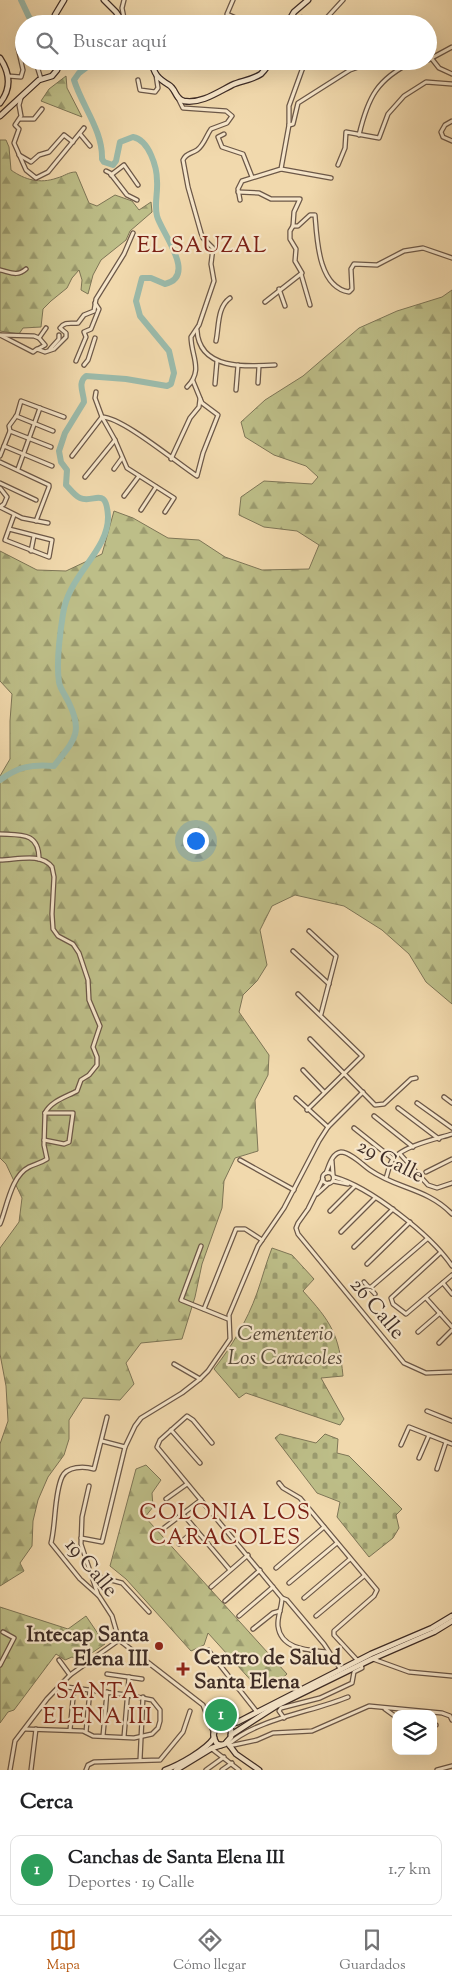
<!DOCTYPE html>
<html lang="es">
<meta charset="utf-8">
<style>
body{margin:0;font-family:"Sorts Mill Goudy",serif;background:#f2f2f2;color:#202124}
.controls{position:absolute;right:15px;bottom:15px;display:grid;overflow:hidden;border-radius:10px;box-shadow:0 5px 20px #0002}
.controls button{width:45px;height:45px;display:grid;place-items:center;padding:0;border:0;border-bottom:1px solid #e0e0e0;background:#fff;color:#202124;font:25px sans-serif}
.you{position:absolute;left:195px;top:840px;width:18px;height:18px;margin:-12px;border:4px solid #fff;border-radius:50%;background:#1a73e8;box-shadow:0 0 0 8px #1a73e833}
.badge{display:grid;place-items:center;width:32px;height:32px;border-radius:50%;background:#b45309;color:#fff;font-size:16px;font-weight:700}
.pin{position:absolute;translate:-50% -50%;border:2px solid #fff;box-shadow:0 1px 5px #0006}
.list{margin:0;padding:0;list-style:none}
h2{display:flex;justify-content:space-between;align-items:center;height:65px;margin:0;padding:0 20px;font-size:21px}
h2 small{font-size:16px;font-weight:400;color:#757577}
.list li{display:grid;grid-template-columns:32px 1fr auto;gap:15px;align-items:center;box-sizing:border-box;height:70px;margin:0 10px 10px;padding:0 10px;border:1px solid #e0e0e0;border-radius:10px}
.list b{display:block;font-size:19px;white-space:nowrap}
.list p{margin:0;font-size:16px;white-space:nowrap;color:#757577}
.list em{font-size:16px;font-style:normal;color:#757577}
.icon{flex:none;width:28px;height:28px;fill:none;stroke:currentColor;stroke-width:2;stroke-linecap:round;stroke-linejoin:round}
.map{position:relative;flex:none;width:452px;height:1770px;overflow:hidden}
.search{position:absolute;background:#fff;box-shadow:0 5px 20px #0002;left:15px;right:15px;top:15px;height:55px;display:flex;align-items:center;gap:12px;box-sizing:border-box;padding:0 18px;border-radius:28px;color:#757577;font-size:19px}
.sheet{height:145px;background:#fff}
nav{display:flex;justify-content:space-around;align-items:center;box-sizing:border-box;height:70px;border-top:1px solid #e0e0e0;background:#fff;font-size:14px;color:#757577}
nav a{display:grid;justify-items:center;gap:2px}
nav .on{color:#b45309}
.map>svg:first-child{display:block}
</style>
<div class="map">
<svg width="452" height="1770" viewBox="0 0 452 1770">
<defs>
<pattern id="forest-firs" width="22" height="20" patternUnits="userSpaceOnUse" patternTransform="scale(1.25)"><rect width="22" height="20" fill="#bdbe88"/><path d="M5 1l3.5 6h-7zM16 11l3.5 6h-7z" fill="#9b9b6f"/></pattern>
<pattern id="cemetery-stones" width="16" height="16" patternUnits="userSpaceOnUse" patternTransform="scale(1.25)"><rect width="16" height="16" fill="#bdbe88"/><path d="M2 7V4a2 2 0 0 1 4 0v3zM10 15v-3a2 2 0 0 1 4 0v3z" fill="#9b9b6f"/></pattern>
</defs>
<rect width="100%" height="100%" fill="#f1d9ad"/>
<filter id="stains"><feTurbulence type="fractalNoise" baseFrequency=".004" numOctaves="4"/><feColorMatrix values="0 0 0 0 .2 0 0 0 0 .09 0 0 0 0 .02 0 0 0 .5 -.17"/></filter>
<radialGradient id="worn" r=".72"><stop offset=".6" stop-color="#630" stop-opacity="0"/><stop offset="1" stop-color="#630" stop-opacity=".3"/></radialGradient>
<g fill="url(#forest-firs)" stroke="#7e7657">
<polygon points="66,76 67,88 82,117 41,101 49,89"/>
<path d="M0 140H6L9 147 11 170C25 180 40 184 57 178 65 176 68 172 76 172L89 203 97 206 115 195 132 201 139 210 151 202 152 212 130 231 126 240 101 260 93 275 88 294 81 290 82 280 79 270 72 278 67 288 51 301 43 309 41 327 23 328 19 334 0 331Z"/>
<polygon points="452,290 452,1004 426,982 409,954 382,930 344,906 295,895 272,906 260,930 267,965 257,981 243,995 239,1012 269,1055 268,1075 255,1100 258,1151 235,1158 224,1181 222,1208 202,1264 195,1297 182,1339 141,1343 126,1363 134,1384 120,1400 83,1398 69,1420 69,1439 64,1455 48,1477 38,1500 33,1521 32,1546 20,1563 24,1571 0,1586 0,1444 8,1421 6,1386 0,1354 0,1248 19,1222 22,1198 6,1164 0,1158 0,776 10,759 10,721 12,694 0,681 0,551 37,570 66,571 102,554 114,511 133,518 168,538 199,540 225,557 262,570 309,569 319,545 297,531 264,527 239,515 241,497 264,481 312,484 318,477 306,466 274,455 245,437 241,422 265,400 303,376 359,328 397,311 442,297"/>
<polygon points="146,1465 161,1480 152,1493 153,1507 145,1517 287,1674 279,1681 256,1686 208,1633 204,1645 191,1651 126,1579 110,1566 136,1469"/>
<polygon points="0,1607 68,1629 86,1616 105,1644 80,1661 72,1657 65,1660 56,1654 14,1710 8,1712 0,1723"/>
</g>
<g fill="url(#cemetery-stones)" stroke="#7e7657">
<path d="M272 1248 292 1255 314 1279 303 1291C331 1322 339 1334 343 1376L321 1378 344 1419 340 1425 246 1393 239 1398 214 1369C232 1346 247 1321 257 1293 262 1279 266 1263 272 1248Z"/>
<polygon points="280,1434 316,1443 325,1434 338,1439 337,1453 349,1456 402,1509 396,1515 399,1528 393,1538 369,1557 337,1517 340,1502 317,1493 275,1438"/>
</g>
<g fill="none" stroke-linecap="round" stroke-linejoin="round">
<g stroke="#9bbaaa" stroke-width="6">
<polyline points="21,0 29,17 35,24"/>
<path d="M0 780C18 767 31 764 54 766 73 741 84 734 69 703 66 696 60 689 59 682 56 663 60 633 63 614 68 575 109 551 108 516 106 485 94 504 80 498 75 496 70 489 66 485L67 470 61 462 59 451 65 433 84 402C84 393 77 383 86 376L126 379 167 386 171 384 174 373 169 351 140 316 136 301 142 278H151L165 284C198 276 161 232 157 216 154 204 158 193 157 181 157 167 149 140 133 137L120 142 116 161 113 165 104 162 102 159C103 131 82 106 74 80L79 73 95 61"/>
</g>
<g stroke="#6c5848" stroke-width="5.5">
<g id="street">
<polyline points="124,0 122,8 125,23"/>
<polyline points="233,0 227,14 249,24"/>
<path d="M290 24C298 15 307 16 315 24"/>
<polyline points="321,24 343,0"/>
<polyline points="405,24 406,24"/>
<polyline points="432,59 439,68 452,74"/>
<polyline points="428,60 452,47"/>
<polyline points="8,76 21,77 23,70 18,48"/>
<polyline points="41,79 37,66 49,62"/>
<polyline points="138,80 140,90 155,92 158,88 156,75"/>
<polyline points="21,98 19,105 21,116 15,125 19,129 14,143 26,170 36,178 48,172 84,128"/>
<path d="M178 98 183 108 226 111 232 116 227 123 211 129C206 136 204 145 197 150 191 154 186 153 183 160L188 187 201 233 203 238 213 248 211 264 214 281 199 325 191 337C191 356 204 370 187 387"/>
<polyline points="20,119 34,119 42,109"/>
<polyline points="452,121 445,125 441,132 443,137 452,141"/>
<polyline points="289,125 293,124 298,103 350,70 364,65 370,61"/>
<polyline points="80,134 90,146"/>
<polyline points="224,134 218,137 222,147 243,154 252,177"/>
<path d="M359 135C368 97 377 79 414 61"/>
<polyline points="19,155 31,162 39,155 49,152 64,135 73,142"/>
<polyline points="338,165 345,148 346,132 379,138 388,114 404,96 426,82 452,84"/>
<polyline points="281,169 331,178"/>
<polyline points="106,171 110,173 127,195 137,200"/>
<polyline points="111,175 124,165 138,185"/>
<path d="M238 192 259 193 271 199H300L294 212 293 226H298L310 215H315C317 239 318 287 349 292L352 289 351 269 354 264 377 265 404 251 423 248 452 258"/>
<polyline points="240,200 238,189 242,181 281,169 289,125 289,106 302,70 307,61"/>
<path d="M0 270C10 272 17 277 26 269"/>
<polyline points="301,274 310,305"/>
<polyline points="279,289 285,306"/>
<polyline points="265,302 302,273 295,261 296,249 290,239 290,231 293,226"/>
<path d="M197 330C199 370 246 367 275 365"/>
<path d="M0 335 33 352 37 349 45 352 54 349 66 337V333L60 328C65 321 71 324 78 323L84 315 94 311 96 299 124 254 133 233"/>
<polyline points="1,335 34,336 39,338 45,345 38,349"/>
<polyline points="39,338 46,328"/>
<path d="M216 341C219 327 217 307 230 298"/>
<polyline points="50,349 59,339 59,335"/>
<polyline points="76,361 86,337 84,332 91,329 99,309 95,303"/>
<polyline points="84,365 88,360 95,338"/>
<polyline points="258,383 259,366"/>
<polyline points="215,384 217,361"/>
<polyline points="236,390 238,365"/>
<polyline points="96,392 95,398 102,417 115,440 127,468 174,498 165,512"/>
<polyline points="16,416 53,431"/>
<path d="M102 417C122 417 177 463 197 476L203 453 218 415 202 403 193 381"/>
<polyline points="10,431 51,447"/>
<polyline points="4,446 52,466"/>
<polyline points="0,456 10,431 9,426 17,415 21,401 64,417"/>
<polyline points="72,456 102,417"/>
<polyline points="171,459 190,418 199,407 200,399"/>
<polyline points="0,462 49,485 49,487 36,521"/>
<polyline points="18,469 40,408"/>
<polyline points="114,469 122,458"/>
<polyline points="85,477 115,440"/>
<polyline points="0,483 36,500"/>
<polyline points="0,488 7,497 4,504 0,507"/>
<polyline points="124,496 139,476"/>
<polyline points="0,507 22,518 48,523"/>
<polyline points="141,510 156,487"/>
<polyline points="9,529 52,540 49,557 5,540 14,515"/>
<polyline points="31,551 34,536"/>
<path d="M0 834C21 835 39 832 39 859"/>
<path d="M0 860C16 860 41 852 52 867L54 877 52 914 53 929 58 936 73 944 79 953 88 980 89 1000 100 1026 93 1047 97 1057V1065L89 1075 81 1080 77 1091C66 1097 51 1101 45 1113"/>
<polyline points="309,931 336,956 321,1014"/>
<polyline points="293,951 329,984"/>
<polyline points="298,994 362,1056 307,1110"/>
<polyline points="310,1039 375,1105 384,1104 411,1079 416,1078"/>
<polyline points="303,1070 324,1092"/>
<polyline points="444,1097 452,1103"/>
<polyline points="296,1098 328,1127"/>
<polyline points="417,1103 452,1128"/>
<polyline points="398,1108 439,1139"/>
<polyline points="374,1116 413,1147"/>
<polyline points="354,1128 393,1159"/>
<polyline points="44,1140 64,1144 69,1142 73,1113 45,1113"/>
<polyline points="400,1154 428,1185 437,1188 452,1183"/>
<polyline points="240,1160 294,1190"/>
<polyline points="332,1161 333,1175"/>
<polyline points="426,1172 452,1159"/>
<circle cx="328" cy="1178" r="5.5"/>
<path d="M326 1173C329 1166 332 1153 341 1152 350 1152 363 1165 370 1170 397 1189 427 1188 452 1214"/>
<path d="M334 1177C370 1187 431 1235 452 1266"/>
<path d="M386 1178C388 1173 389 1164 393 1159 403 1146 436 1139 452 1134"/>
<polyline points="323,1179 308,1209 298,1223 296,1228 298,1234 404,1363 426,1373 452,1372"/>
<polyline points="333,1181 348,1184"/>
<polyline points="317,1194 329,1183"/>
<polyline points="330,1211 355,1186"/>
<path d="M0 1224C7 1207 11 1176 29 1167 35 1164 41 1163 47 1159L44 1145 45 1113"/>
<polyline points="341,1232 375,1198"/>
<polyline points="201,1246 181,1300 228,1319"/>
<polyline points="354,1247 393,1209"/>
<polyline points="440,1253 391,1298 393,1304 406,1314 452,1275"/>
<polyline points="367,1264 410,1222"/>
<polyline points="364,1282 375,1294"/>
<polyline points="443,1283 452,1294"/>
<polyline points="370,1288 427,1239"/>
<polyline points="426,1298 452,1327"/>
<polyline points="204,1309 236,1229 245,1229 262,1240"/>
<polyline points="418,1332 440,1313"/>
<polyline points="439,1343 452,1330"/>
<polyline points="174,1364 200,1379"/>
<polyline points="427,1411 452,1421"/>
<path d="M107 1417 94 1469C84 1466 67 1466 62 1477 54 1494 56 1524 51 1543L80 1579 99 1596 112 1616 119 1640 203 1705 214 1734"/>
<polyline points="171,1430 200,1463"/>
<polyline points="102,1441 125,1447"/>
<polyline points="212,1443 193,1420 187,1416 160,1440 157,1447 282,1598 287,1600 324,1644 341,1670"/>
<polyline points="401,1445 409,1427 452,1444"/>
<polyline points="419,1458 429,1435"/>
<polyline points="437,1469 446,1442"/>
<polyline points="279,1483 283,1488 300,1498 377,1590 374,1596 334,1631 334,1635 358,1661"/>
<polyline points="89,1486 82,1517 81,1544 98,1595"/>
<polyline points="166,1499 187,1484"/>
<polyline points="182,1513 230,1570"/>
<polyline points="164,1528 201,1500"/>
<polyline points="81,1538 102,1542 125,1447 135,1426 141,1418 182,1393 200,1379 208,1371 230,1339 229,1315 258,1246 284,1208 319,1141 328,1127 363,1092"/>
<polyline points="179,1544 195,1530"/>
<polyline points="276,1568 324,1527"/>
<polyline points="92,1575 122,1583 149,1612"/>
<polyline points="289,1583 337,1543"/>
<polyline points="211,1587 248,1555"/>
<path d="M282 1598C282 1607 277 1617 278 1626 281 1650 309 1650 327 1652"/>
<polyline points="304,1598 350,1559"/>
<polyline points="225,1601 260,1570"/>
<polyline points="239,1616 273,1587"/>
<polyline points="316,1616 364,1576"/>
<polyline points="253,1629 273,1613 280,1611"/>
<polyline points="208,1650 257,1712"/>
<polyline points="373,1659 409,1672 452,1676"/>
<polyline points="59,1660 70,1675"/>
<polyline points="0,1665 14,1638 3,1632"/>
<polyline points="107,1674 142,1679"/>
<polyline points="385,1709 396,1717"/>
<polyline points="284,1718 279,1711 281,1708 320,1698 352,1683 354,1672 362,1668 361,1665"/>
<polyline points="433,1725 436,1725"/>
<polyline points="25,1729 83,1731 93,1736 134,1738 152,1734 158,1728 160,1721 160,1710 152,1700 127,1695 59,1686"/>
<polyline points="70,1730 74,1688"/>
<polyline points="86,1732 90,1690"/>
<polyline points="103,1736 107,1692"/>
<polyline points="124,1737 129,1677"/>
<path d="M229 1744C257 1719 312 1712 348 1697"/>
<polyline points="229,1746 257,1740 273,1733 312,1731 369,1706 442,1713 450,1716 452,1720"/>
<polyline points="212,1749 239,1770"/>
<polyline points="140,1760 143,1697"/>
<polyline points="10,1770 15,1741 47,1699 70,1675 119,1640"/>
<polyline points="31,1770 36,1729"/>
<polyline points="86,1770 88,1765 94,1762 160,1760 183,1732 190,1711"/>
<polyline points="206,1770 224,1757"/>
<polyline points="222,1770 232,1763"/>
<polyline points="437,1770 452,1766"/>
</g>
</g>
<g stroke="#3f2d26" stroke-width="7">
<g id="secondary">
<polyline points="104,0 116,12 124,24"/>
<polyline points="54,24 55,15 64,0"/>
<polyline points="287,24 294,12 308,0"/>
<path d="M0 58C10 73 12 88 0 103"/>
<path d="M152 61C153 74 159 79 169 85 176 89 175 99 184 101 201 104 218 92 232 85 241 81 252 80 261 74 265 70 268 66 270 61"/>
<polyline points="0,116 39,80 52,76 57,70 60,61"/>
<polyline points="231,1735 276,1706 372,1659 434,1632 452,1621"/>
<polyline points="227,1742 236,1754 259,1770"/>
<path d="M221 1745 217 1744C205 1726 227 1725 238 1722L371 1654 432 1628 452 1616"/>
<path d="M165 1770C179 1765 206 1750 214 1738"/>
<polyline points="176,1770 212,1748 225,1744 231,1737 231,1729 227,1725"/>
</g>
</g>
<use href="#street" stroke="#f6e6ca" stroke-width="3"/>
<use href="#secondary" stroke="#f6e6ca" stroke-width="4.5"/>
</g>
<g fill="#8f2418" stroke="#f6e6ca" stroke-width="2">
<circle cx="159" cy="1646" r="5"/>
<path d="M180.5 1661.5h5v5h5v5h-5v5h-5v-5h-5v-5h5z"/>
</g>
<g text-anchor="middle" stroke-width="4.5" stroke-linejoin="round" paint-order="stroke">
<g font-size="21" fill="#3f2d26" stroke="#f6e6ca">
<text transform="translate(391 1160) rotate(27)" y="7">29 Calle</text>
<text transform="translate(378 1308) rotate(50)" y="7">26 Calle</text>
<text transform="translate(92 1567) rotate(50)" y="7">19 Calle</text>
</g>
<g font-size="21" font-style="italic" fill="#584a3a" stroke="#f6e6ca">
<text x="285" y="1340">Cementerio<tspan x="285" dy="24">Los Caracoles</tspan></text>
</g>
<g font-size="21" font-weight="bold" fill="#3f2d26" stroke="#f6e6ca" text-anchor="end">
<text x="149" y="1641">Intecap Santa<tspan x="149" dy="24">Elena III</tspan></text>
<text x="194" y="1664" text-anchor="start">Centro de Salud<tspan x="194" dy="24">Santa Elena</tspan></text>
</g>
<g font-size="22" letter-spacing="1" fill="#7a1f14" stroke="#f6e6ca">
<text x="202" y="252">EL SAUZAL</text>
<text x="225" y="1519">COLONIA LOS<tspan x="225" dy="25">CARACOLES</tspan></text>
<text x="98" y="1698">SANTA<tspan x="98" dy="25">ELENA III</tspan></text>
</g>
</g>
<rect width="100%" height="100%" filter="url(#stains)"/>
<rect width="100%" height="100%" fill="url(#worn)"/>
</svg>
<div class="controls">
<button><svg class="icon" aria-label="layers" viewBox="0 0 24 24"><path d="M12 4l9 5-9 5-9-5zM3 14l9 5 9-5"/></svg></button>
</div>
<div class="you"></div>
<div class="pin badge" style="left:221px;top:1715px;background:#2e9e5b">1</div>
<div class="search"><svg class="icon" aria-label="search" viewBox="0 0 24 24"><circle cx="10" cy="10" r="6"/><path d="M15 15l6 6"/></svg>Buscar aquí</div>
</div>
<section class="sheet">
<h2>Cerca<small></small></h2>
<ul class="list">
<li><span class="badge" style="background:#2e9e5b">1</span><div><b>Canchas de Santa Elena III</b><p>Deportes · 19 Calle</p></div><em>1.7 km</em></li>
</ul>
</section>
<nav>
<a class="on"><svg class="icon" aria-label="map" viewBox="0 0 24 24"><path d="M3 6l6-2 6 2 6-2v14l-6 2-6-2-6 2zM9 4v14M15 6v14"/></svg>Mapa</a>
<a><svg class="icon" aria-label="directions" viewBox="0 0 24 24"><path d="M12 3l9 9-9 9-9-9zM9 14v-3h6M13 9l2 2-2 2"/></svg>Cómo llegar</a>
<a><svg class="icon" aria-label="saved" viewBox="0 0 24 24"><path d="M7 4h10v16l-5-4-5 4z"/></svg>Guardados</a>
</nav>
